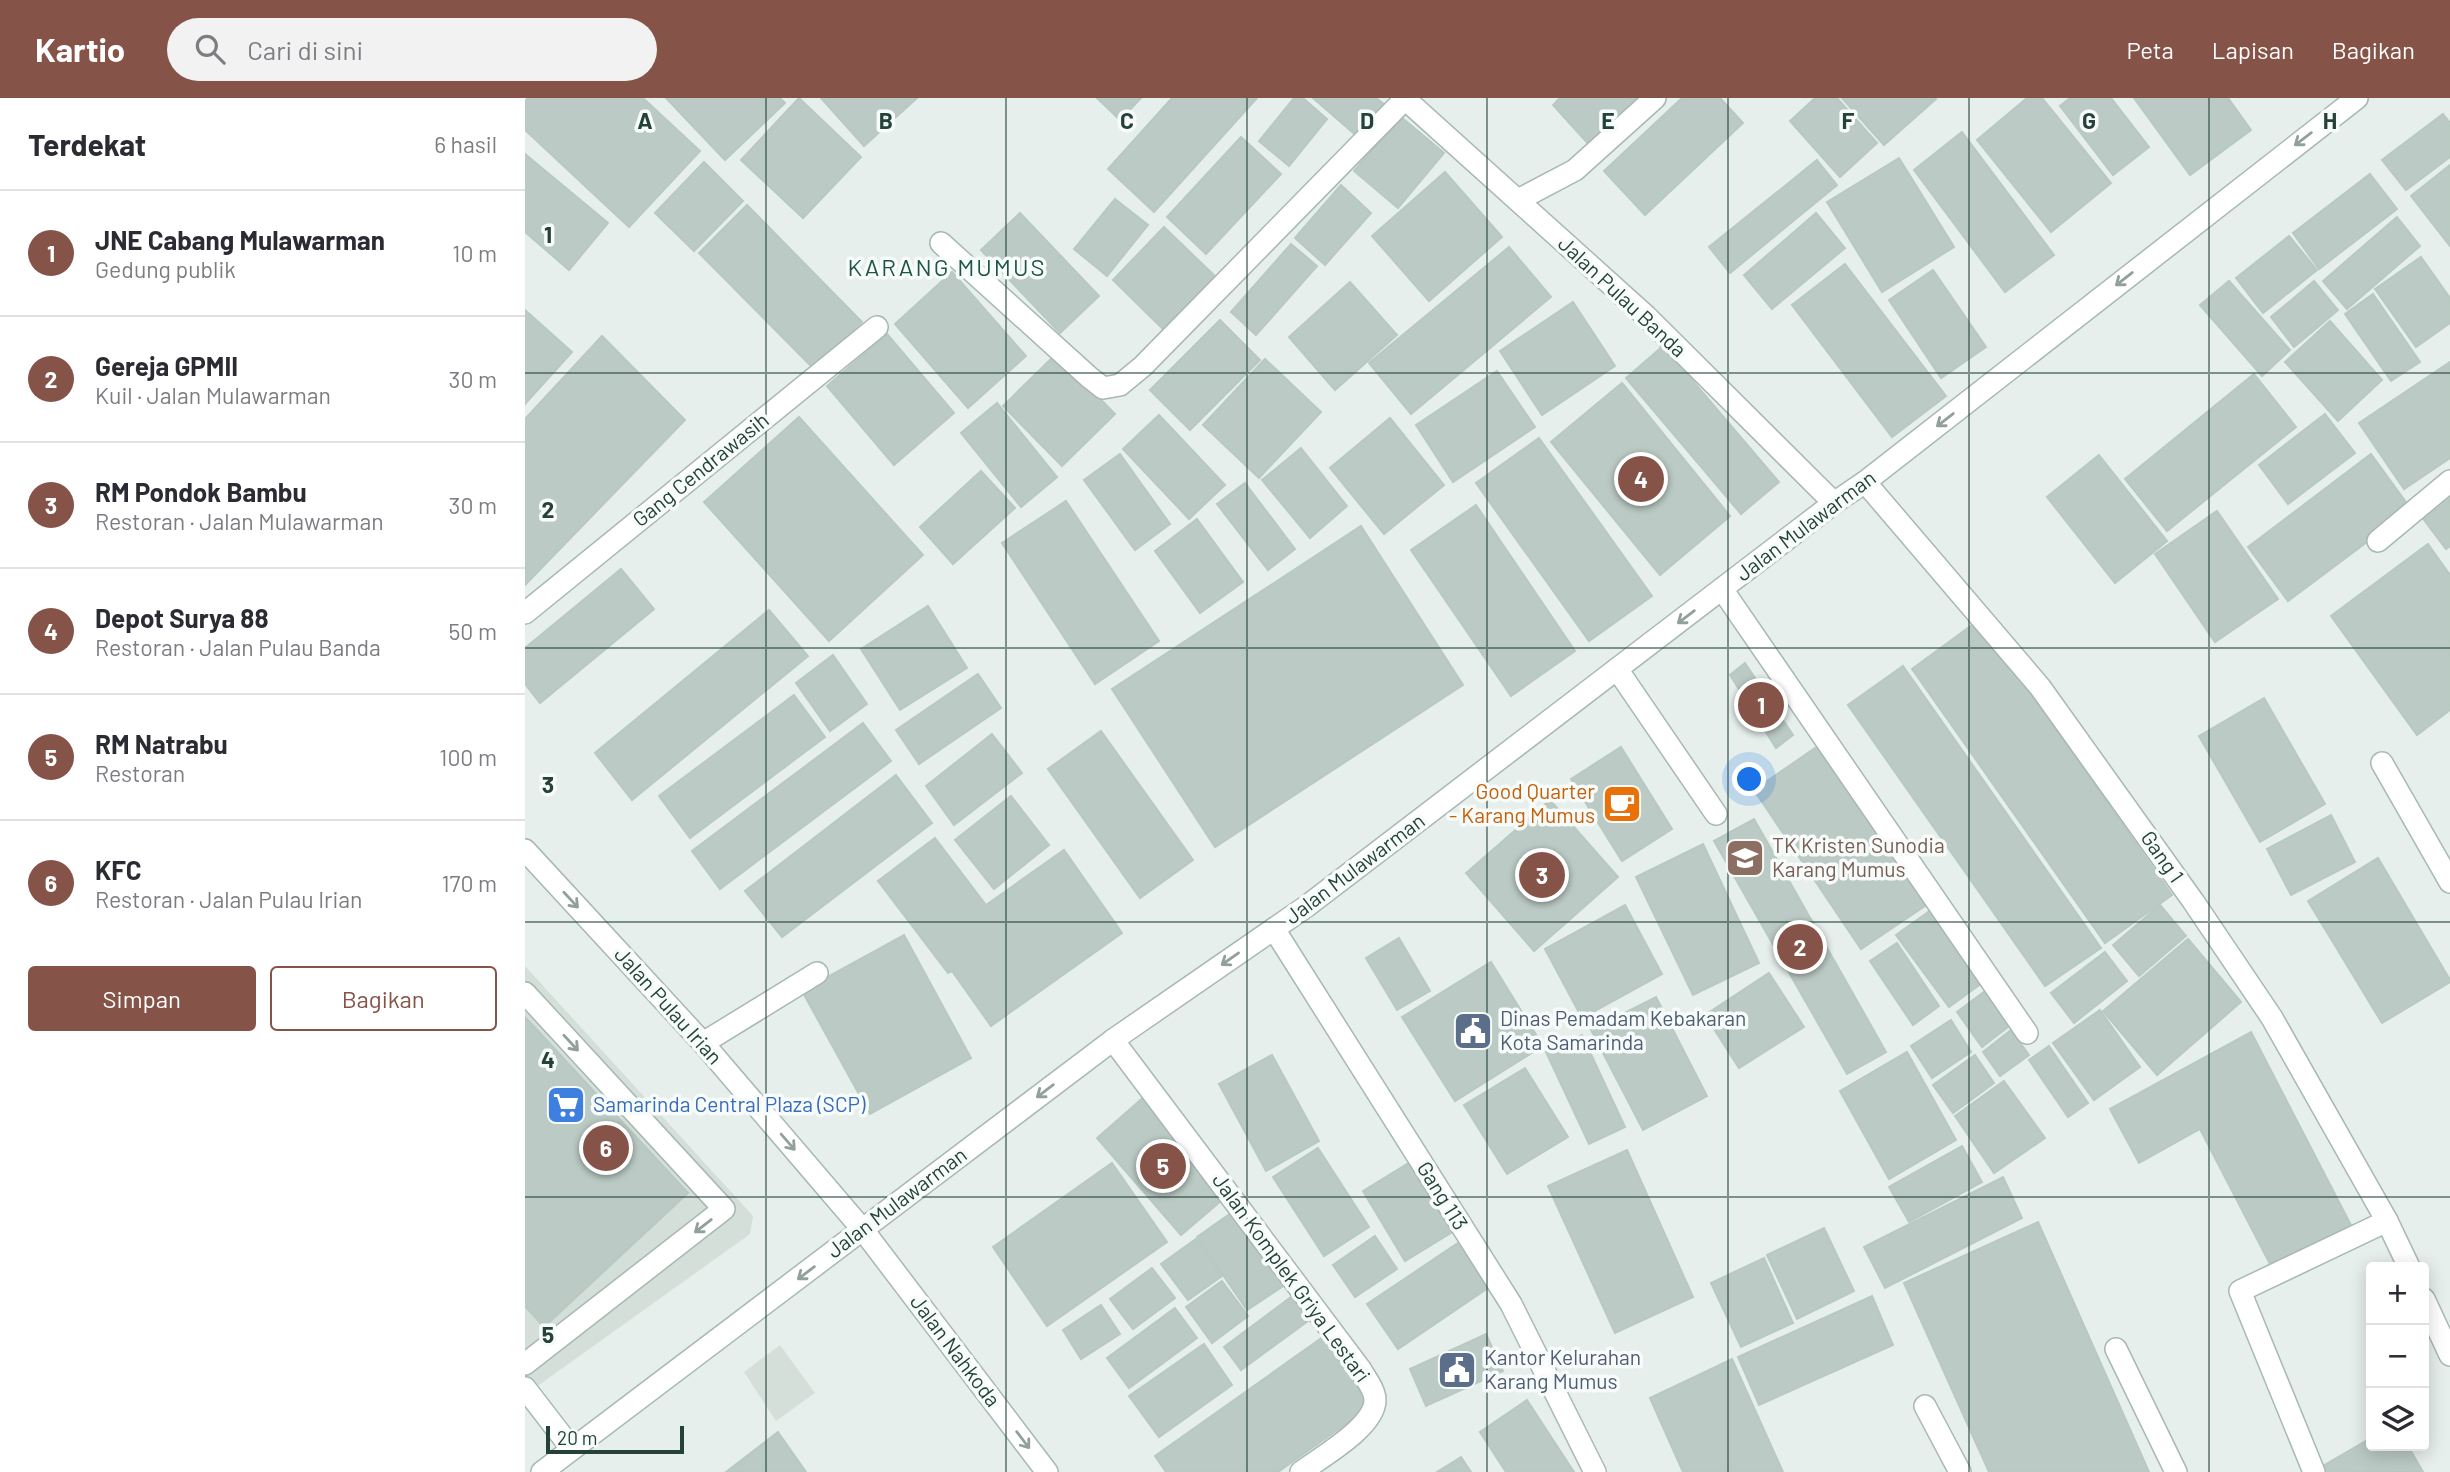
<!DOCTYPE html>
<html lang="id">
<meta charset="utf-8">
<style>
body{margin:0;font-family:Barlow,sans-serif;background:#f2f2f3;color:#2b2b33}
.controls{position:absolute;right:21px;bottom:21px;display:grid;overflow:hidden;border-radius:7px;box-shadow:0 4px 18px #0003}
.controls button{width:63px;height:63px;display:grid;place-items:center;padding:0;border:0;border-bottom:2px solid #e1e1e2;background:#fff;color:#2b2b33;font:35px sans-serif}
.scale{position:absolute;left:21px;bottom:18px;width:138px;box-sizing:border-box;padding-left:7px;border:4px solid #24423a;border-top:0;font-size:19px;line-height:24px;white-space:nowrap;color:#24423a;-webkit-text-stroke:5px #f7fbf9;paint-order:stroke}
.you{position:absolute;left:1225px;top:682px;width:24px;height:24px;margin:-18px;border:5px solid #fff;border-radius:50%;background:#1a73e8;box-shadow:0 0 0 10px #1a73e833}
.badge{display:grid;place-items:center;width:46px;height:46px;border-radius:50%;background:#855347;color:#fff;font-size:23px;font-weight:700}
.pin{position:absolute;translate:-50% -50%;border:4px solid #fff;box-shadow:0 2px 7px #0006}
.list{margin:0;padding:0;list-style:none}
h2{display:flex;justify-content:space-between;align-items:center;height:91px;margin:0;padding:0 28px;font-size:30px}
h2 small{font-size:23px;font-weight:400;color:#7c7c81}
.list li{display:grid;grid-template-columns:46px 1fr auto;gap:21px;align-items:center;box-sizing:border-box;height:126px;padding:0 28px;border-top:2px solid #e1e1e2}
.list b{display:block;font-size:26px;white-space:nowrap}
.list p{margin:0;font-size:23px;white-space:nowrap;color:#7c7c81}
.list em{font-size:23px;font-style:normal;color:#7c7c81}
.actions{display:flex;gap:14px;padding:21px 28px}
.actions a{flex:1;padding:16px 0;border:2px solid #855347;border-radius:7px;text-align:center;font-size:24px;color:#855347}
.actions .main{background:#855347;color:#fff}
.icon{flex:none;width:38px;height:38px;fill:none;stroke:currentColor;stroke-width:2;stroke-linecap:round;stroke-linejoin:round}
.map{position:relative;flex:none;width:1925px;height:1374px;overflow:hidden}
header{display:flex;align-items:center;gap:42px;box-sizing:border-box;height:98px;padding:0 35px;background:#855347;color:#fff}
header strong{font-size:33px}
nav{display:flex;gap:38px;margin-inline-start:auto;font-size:24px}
.search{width:490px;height:63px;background:#f2f2f3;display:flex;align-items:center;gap:18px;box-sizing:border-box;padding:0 24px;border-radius:38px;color:#7c7c81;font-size:26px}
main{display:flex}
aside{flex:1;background:#fff}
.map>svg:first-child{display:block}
</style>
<header>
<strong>Kartio</strong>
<div class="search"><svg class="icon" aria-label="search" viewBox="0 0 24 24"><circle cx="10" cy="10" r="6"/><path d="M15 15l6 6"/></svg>Cari di sini</div>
<nav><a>Peta</a><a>Lapisan</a><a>Bagikan</a></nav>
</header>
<main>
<aside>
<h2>Terdekat<small>6 hasil</small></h2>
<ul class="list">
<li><span class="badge">1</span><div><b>JNE Cabang Mulawarman</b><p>Gedung publik</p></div><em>10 m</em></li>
<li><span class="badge">2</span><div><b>Gereja GPMII</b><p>Kuil · Jalan Mulawarman</p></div><em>30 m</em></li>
<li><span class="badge">3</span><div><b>RM Pondok Bambu</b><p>Restoran · Jalan Mulawarman</p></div><em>30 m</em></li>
<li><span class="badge">4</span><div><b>Depot Surya 88</b><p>Restoran · Jalan Pulau Banda</p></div><em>50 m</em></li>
<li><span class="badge">5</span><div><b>RM Natrabu</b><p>Restoran</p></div><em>100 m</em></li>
<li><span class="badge">6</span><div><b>KFC</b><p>Restoran · Jalan Pulau Irian</p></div><em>170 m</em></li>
</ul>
<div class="actions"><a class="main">Simpan</a><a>Bagikan</a></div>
</aside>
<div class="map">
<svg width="1925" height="1374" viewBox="0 0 1925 1374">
<rect width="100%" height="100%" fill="#e6efeb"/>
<g fill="#d4dfda">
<polygon points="0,868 228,1118 225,1136 0,1297"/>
<polygon points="255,1247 290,1295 251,1323 219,1274"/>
</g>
<g fill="#bbcac4" stroke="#b8c9c2" stroke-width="2">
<polygon points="3,0 118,0 175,53 104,129 0,32 0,4"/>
<polygon points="141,0 255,0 260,5 200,62"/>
<polygon points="274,0 336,59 278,120 216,62"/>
<polygon points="296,0 392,0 339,48"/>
<polygon points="572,0 616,0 595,22"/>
<polygon points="647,0 732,0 629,114 583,71"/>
<polygon points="769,0 778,0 802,21 764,68 734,43"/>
<polygon points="788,0 851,0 860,7 833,39"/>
<polygon points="1035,0 1123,0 1068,51 1028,7"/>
<polygon points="1157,0 1195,0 1218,25 1120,117 1079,73"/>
<polygon points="1290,0 1312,0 1352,45 1315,79 1265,23"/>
<polygon points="1317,0 1410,0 1411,1 1359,47"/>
<polygon points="1502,0 1517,0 1586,85 1526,134 1452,42"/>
<polygon points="1545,0 1586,0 1624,49 1588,77 1535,8"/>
<polygon points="1609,0 1703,0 1726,32 1665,77"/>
<polygon points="1918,16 1925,25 1925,59 1881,92 1857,62"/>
<polygon points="876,19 919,55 873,110 829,73"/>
<polygon points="1437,34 1529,157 1480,194 1389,72"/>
<polygon points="716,39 756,76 681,156 642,119"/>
<polygon points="0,56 83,125 44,172 0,134"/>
<polygon points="1374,60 1429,149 1357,194 1302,104"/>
<polygon points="1292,62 1312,87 1205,175 1184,149"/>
<polygon points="179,64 218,103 169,153 130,115"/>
<polygon points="1925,67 1925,148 1886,98"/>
<polygon points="920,74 977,139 904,203 847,138"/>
<polygon points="1845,76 1872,111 1794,171 1768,135"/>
<polygon points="816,87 846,115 800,167 770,140"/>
<polygon points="590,101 623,127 582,178 549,151"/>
<polygon points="222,107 337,224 289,271 174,155"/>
<polygon points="495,115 574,198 535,235 456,152"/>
<polygon points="1291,115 1320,150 1247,211 1219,177"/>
<polygon points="1872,119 1895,148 1822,211 1798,183"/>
<polygon points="639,129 693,181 641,234 588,182"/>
<polygon points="1764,138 1792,172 1738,215 1711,180"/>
<polygon points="766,146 792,168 731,237 706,214"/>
<polygon points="984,149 1026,199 886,316 844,265"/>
<polygon points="1896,159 1925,200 1925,225 1891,249 1850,191"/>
<polygon points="1320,166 1421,298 1367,339 1267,207"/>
<polygon points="1408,172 1461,249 1416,280 1364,202"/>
<polygon points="427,174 501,258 443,310 370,226"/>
<polygon points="1704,183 1765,252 1737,278 1675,207"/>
<polygon points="1789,183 1813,212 1769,249 1746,219"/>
<polygon points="825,184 872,237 810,292 764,239"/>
<polygon points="1848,196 1895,264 1866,283 1820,216"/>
<polygon points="1048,204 1090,268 1017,317 975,253"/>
<polygon points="0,212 47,254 0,306"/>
<polygon points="695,222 735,262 665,332 625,292"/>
<polygon points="1805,223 1857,282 1813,323 1760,264"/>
<polygon points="362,236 429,315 369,367 302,288"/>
<polygon points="77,238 160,322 0,487 0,321"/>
<polygon points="1138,248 1254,384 1216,416 1101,280"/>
<polygon points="531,256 590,316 537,368 478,308"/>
<polygon points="740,261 796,314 734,380 678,327"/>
<polygon points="1925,264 1925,360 1879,391 1834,325"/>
<polygon points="972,273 1010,329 928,384 891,327"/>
<polygon points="1729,276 1771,329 1642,433 1600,381"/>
<polygon points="1097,285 1205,418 1135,477 1026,344"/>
<polygon points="472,305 532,379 496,409 436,335"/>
<polygon points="1800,316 1830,355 1763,406 1734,367"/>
<polygon points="634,317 700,387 664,421 598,351"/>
<polygon points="274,319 398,457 304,543 179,404"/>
<polygon points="865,320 919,387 859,436 805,370"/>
<polygon points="1014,340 1127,498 1064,543 951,385"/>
<polygon points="776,350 822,408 785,440 737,382"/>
<polygon points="595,356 645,426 610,452 559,382"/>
<polygon points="1846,356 1886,411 1763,503 1723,449"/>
<polygon points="1574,357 1642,443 1590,485 1522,399"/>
<polygon points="456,373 490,410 428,466 395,429"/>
<polygon points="720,385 770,451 743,472 692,406"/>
<polygon points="1925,396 1925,448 1921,451 1896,418"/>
<polygon points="541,403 634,543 570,586 477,445"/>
<polygon points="951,407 1050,553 986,598 886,452"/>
<polygon points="1692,413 1753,501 1690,544 1630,456"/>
<polygon points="672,421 718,484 675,515 630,453"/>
<polygon points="836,428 938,587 690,749 587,591"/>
<polygon points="1903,446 1925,477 1925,612 1892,637 1806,518"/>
<polygon points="96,471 129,511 15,605 0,586 0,550"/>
<polygon points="403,508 442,570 375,612 336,551"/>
<polygon points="244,512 283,558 107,702 70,655"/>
<polygon points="1454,522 1647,797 1580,845 1387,571"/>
<polygon points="308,557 342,606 305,633 271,585"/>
<polygon points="1220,565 1268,637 1251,650 1205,577"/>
<polygon points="1378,568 1576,850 1520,888 1323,607"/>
<polygon points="453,576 476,610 394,666 371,632"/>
<polygon points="269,597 300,639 165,740 134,698"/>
<polygon points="1739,600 1800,706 1735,744 1674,638"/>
<polygon points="338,625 366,663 195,791 167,753"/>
<polygon points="576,633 668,762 615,800 523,671"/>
<polygon points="467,636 497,675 429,727 401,688"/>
<polygon points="1296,646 1403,806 1336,851 1229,692"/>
<polygon points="1096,649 1147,731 1097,763 1046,681"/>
<polygon points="371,677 407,725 257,839 220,793"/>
<polygon points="486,698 524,747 469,791 430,742"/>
<polygon points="1025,702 1093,779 1009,853 941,775"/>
<polygon points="1806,717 1830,764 1766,797 1742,751"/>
<polygon points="1229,721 1361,954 1322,976 1189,743"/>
<polygon points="410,740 461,807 539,752 597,835 466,928 427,873 423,875 353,783"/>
<polygon points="1178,746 1234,865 1168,897 1111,779"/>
<polygon points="1853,760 1925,882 1925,884 1857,925 1783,803"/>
<polygon points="1100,807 1137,876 1057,920 1020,851"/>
<polygon points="1635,807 1661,838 1614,878 1588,847"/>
<polygon points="1409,810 1461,882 1424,909 1371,837"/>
<polygon points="379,837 446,960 345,1016 277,893"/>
<polygon points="874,840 905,893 872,912 841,860"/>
<polygon points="1663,841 1716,904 1632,977 1578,913"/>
<polygon points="1372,845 1414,908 1388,927 1345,863"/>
<polygon points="1580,854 1602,883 1549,925 1526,895"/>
<polygon points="966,864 1018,948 930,1003 877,919"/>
<polygon points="1244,875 1279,929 1214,970 1180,917"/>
<polygon points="1463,891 1488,925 1457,949 1432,914"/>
<polygon points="1131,899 1182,998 1118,1032 1066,932"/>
<polygon points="1575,912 1615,969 1569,1002 1528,945"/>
<polygon points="0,919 163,1095 19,1229 0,1208"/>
<polygon points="1426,922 1446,954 1407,980 1386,948"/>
<polygon points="1486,932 1504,957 1475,978 1458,954"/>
<polygon points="1726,934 1827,1129 1747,1170 1675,1031 1614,1065 1585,1011"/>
<polygon points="1057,937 1100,1029 1064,1046 1021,954"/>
<polygon points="1524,948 1563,1005 1543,1019 1504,962"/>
<polygon points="1382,954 1431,1042 1364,1081 1315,993"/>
<polygon points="747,957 794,1043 741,1073 694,986"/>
<polygon points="1450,957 1469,985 1428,1015 1408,987"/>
<polygon points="1000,970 1043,1039 982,1076 939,1007"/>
<polygon points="1479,983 1520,1040 1469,1075 1430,1018"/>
<polygon points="619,999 703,1097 656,1137 572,1040"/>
<polygon points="1437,1048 1457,1084 1384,1124 1364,1089"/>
<polygon points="793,1050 844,1129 799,1158 748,1079"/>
<polygon points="1102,1052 1168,1199 1090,1235 1023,1088"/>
<polygon points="892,1060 934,1130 880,1163 838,1093"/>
<polygon points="587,1065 642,1144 522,1228 468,1149"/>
<polygon points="1478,1079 1497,1120 1360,1190 1339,1149"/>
<polygon points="712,1111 763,1185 722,1212 672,1139"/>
<polygon points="1513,1124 1624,1374 1464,1374 1379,1185"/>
<polygon points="1299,1130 1329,1193 1272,1221 1242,1157"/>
<polygon points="850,1138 872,1171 830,1199 808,1167"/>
<polygon points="671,1141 697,1178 663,1202 636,1166"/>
<polygon points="936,1143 966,1188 873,1251 842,1206"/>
<polygon points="1239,1160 1268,1225 1216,1249 1186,1185"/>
<polygon points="627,1170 650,1200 608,1231 585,1201"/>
<polygon points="697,1183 723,1218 687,1245 661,1209"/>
<polygon points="1347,1198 1368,1247 1234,1307 1213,1259"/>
<polygon points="766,1199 783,1223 716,1272 699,1249"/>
<polygon points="576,1207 595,1236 556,1261 538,1232"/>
<polygon points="650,1210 672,1240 604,1290 582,1260"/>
<polygon points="961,1236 978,1273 901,1308 885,1271"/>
<polygon points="798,1239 846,1308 753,1374 641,1374 630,1358"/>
<polygon points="679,1246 707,1287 634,1339 604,1298"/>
<polygon points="1207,1261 1258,1374 1158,1374 1125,1300"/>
<polygon points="1002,1302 1049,1374 981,1374 955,1334"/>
<polygon points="253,1334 281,1374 201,1374"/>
<polygon points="1846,1340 1846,1348 1883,1348 1898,1374 1799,1374 1796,1369"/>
<polygon points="936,1359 946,1374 912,1374"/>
</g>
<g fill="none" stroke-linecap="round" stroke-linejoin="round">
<g stroke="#a8b8b2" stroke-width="24">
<g id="service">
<polyline points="1092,571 1191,716"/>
<polyline points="0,895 199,1111 0,1266"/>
<polyline points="0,1290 47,1351"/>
</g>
</g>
<g stroke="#a8b8b2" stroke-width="24">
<g id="minor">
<polyline points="879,0 1121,218 1309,405"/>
<polyline points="993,102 1050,72 1130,0"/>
<polyline points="416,145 564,279 578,290 595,287 618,268 881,0"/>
<polyline points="1340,384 1515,589 1668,803 1747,920 1862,1123 1884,1169"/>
<polyline points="1853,443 1925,383"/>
<polyline points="1197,491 1502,935"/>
<polyline points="0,515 352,229"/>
<polyline points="1857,665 1925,784"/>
<polyline points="0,752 178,945 338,1132 522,1374"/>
<polyline points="749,831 986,1206 1070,1374"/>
<path d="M588 942 836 1272C841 1281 850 1292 850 1302 850 1329 796 1359 776 1374"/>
<polyline points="178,945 292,875"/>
<polyline points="1899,1201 1925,1257"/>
<polyline points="1591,1251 1651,1374"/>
<polyline points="1400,1308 1435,1374"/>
<polyline points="17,1374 588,942 782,808 1309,405 1340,384 1832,0"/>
<polyline points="1789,1374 1715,1193 1862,1123"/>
</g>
</g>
<use href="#service" stroke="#fff" stroke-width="21"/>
<use href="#minor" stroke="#fff" stroke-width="21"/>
</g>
<defs><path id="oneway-shaft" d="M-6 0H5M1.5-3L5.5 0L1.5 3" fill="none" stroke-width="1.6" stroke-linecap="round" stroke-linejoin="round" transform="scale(1.75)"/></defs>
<g stroke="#92a09c">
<use href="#oneway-shaft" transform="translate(1778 41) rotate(143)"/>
<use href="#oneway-shaft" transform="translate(1599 181) rotate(142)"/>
<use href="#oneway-shaft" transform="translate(1420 322) rotate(142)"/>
<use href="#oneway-shaft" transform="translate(1161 519) rotate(143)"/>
<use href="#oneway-shaft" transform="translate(46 802) rotate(47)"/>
<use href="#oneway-shaft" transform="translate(705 861) rotate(145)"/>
<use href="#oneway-shaft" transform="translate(46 945) rotate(47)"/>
<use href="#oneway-shaft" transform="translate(520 993) rotate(143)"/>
<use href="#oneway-shaft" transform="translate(263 1044) rotate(49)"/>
<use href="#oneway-shaft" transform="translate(178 1128) rotate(142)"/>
<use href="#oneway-shaft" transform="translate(281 1175) rotate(143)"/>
<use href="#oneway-shaft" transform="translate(498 1342) rotate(53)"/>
</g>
<path fill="none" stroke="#24423a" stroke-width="2" stroke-opacity="0.55" d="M241 0V1374M481 0V1374M722 0V1374M962 0V1374M1203 0V1374M1444 0V1374M1684 0V1374M0 275H1925M0 550H1925M0 824H1925M0 1099H1925"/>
<defs>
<g id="cafe-square" transform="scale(2.0125)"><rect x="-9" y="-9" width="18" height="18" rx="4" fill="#e8710a" stroke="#f7fbf9"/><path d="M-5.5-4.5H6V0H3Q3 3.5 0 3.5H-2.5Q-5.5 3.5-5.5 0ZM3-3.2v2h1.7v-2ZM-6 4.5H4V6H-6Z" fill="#fff"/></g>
<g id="school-square" transform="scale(2.0125)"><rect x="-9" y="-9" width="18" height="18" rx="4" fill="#8d6e63" stroke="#f7fbf9"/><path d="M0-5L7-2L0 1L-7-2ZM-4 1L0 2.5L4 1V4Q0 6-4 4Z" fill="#fff"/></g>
<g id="civic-square" transform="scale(2.0125)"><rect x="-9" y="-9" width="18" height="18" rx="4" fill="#5c6f8a" stroke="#f7fbf9"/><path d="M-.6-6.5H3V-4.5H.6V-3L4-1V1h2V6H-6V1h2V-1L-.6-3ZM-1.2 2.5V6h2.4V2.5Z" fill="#fff"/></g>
<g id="supermarket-square" transform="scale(2.0125)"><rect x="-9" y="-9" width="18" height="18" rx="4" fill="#3f7fe0" stroke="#f7fbf9"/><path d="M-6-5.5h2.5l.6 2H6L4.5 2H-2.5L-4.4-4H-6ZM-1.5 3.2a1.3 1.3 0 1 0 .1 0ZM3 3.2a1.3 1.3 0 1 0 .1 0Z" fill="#fff"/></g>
</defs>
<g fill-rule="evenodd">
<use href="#cafe-square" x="1097" y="706"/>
<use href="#school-square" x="1220" y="760"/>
<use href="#civic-square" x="948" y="933"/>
<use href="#supermarket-square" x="41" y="1007"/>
<use href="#civic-square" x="932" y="1272"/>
</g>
<g text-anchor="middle" stroke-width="7" stroke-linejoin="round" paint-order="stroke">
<g font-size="21" fill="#24423a" stroke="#f7fbf9">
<text transform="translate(1097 199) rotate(43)" y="7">Jalan Pulau Banda</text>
<text transform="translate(176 372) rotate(-39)" y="7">Gang Cendrawasih</text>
<text transform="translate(1281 428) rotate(-37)" y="7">Jalan Mulawarman</text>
<text transform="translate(1637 759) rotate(55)" y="7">Gang 1</text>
<text transform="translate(830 771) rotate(-37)" y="7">Jalan Mulawarman</text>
<text transform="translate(143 908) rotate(48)" y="7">Jalan Pulau Irian</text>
<text transform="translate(917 1098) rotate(58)" y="7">Gang 113</text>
<text transform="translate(372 1105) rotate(-37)" y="7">Jalan Mulawarman</text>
<text transform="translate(766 1180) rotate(54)" y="7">Jalan Komplek Griya Lestari</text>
<text transform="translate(430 1253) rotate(53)" y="7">Jalan Nahkoda</text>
</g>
<g font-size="21" fill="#c56008" stroke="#f7fbf9" text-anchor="end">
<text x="1070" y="701">Good Quarter<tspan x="1070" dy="24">- Karang Mumus</tspan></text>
</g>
<g font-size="21" fill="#785e54" stroke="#f7fbf9" text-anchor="start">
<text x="1247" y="755">TK Kristen Sunodia<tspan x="1247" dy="24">Karang Mumus</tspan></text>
</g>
<g font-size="21" fill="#4e5e75" stroke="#f7fbf9" text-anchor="start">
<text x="975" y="928">Dinas Pemadam Kebakaran<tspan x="975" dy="24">Kota Samarinda</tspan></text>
<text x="959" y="1267">Kantor Kelurahan<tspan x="959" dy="24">Karang Mumus</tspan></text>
</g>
<g font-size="21" fill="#366cbe" stroke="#f7fbf9" text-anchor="start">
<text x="68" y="1014">Samarinda Central Plaza (SCP)</text>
</g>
<g font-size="24" letter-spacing="2" fill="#1f5548" stroke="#f7fbf9">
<text x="422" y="178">KARANG MUMUS</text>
</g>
</g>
<g font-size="23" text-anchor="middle" font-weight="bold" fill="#24423a" stroke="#f7fbf9" stroke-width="7" stroke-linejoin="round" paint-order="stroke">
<text x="120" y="31">A</text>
<text x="361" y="31">B</text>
<text x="602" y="31">C</text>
<text x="842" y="31">D</text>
<text x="1083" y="31">E</text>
<text x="1323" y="31">F</text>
<text x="1564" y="31">G</text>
<text x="1805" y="31">H</text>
<text x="23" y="145">1</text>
<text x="23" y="420">2</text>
<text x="23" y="695">3</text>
<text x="23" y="970">4</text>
<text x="23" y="1245">5</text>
</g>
</svg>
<div class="controls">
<button>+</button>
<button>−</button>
<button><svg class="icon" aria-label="layers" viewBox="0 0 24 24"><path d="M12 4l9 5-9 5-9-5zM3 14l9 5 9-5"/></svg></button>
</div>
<div class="scale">20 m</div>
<div class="you"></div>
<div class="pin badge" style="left:1236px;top:607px">1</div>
<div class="pin badge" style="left:1275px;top:849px">2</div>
<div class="pin badge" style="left:1017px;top:777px">3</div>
<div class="pin badge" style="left:1116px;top:381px">4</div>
<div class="pin badge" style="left:638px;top:1068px">5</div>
<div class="pin badge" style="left:81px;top:1050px">6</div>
</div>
</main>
